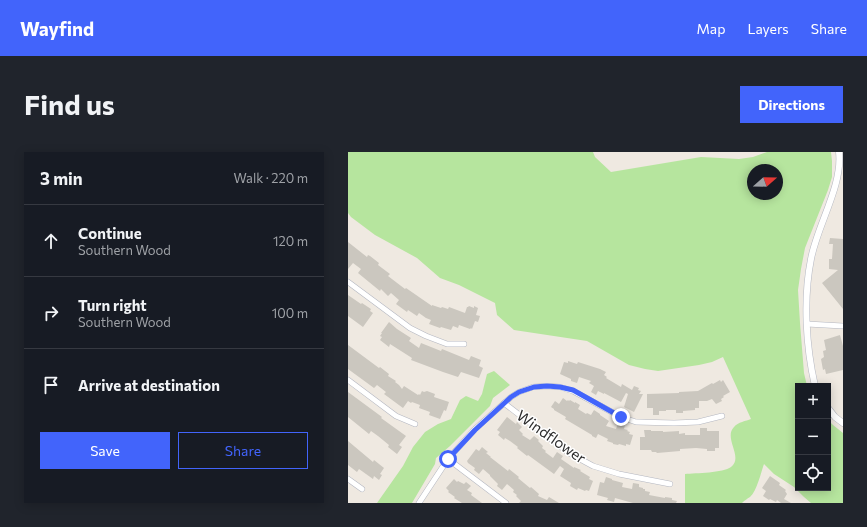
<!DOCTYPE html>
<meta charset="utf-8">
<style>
body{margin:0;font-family:Commissioner,sans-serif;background:#20242c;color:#f1f3f6}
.controls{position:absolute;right:12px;bottom:12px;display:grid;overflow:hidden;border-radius:0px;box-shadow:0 2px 10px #0003}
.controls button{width:36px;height:36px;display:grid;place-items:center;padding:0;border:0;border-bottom:1px solid #363941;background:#171b24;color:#f1f3f6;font:20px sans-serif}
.compass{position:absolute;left:399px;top:12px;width:36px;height:36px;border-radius:50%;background:#171b24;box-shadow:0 2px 10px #0003;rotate:70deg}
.stop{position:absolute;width:12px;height:12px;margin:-9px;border:3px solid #4264fb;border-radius:50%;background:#fff}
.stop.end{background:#4264fb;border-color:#fff;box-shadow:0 1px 4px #0008}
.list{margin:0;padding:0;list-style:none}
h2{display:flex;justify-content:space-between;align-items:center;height:52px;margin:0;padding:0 16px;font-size:17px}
h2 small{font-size:13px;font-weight:400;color:#9ea1a6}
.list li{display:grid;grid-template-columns:26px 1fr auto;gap:12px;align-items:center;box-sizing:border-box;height:72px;padding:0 16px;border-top:1px solid #363941}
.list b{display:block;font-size:15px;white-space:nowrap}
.list p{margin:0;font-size:13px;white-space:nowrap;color:#9ea1a6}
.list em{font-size:13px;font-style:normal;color:#9ea1a6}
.actions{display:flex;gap:8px;padding:12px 16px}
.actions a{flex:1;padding:9px 0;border:1px solid #4264fb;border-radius:0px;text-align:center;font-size:14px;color:#4264fb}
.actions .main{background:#4264fb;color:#fff}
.icon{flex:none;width:22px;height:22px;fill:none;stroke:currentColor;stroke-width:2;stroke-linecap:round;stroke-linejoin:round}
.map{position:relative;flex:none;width:495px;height:351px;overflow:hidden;border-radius:0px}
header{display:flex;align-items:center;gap:24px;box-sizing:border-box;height:56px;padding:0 20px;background:#4264fb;color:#fff}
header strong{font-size:19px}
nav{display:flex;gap:22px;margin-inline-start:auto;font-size:14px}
.intro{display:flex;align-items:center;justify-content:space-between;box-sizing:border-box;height:96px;padding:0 24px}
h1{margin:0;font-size:28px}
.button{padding:10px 18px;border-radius:0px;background:#4264fb;color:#fff;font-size:14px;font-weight:700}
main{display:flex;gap:24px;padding:0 24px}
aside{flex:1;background:#171b24;border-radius:0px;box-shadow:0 2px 10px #0003}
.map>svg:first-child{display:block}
</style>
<header>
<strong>Wayfind</strong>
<nav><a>Map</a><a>Layers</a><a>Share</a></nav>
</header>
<div class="intro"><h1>Find us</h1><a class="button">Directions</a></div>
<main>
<aside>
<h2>3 min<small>Walk · 220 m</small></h2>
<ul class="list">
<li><svg class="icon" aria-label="ahead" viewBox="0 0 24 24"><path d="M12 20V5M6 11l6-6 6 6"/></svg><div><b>Continue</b><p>Southern Wood</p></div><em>120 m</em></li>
<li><svg class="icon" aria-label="right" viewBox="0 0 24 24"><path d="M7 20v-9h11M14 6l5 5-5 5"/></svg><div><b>Turn right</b><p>Southern Wood</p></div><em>100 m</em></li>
<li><svg class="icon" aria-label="arrive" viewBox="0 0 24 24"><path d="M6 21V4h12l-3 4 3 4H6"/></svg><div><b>Arrive at destination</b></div></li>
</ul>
<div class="actions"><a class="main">Save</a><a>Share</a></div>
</aside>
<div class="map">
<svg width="495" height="351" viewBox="0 0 495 351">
<rect width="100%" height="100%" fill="#efe9e1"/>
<g fill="#b6e59e" fill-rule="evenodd">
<path d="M0 0H245L247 5 263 20 353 5 391 7 405 5 419 0H483L484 9V25L480 38 457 96 453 117 450 138 452 171 456 221 459 234H450V336H480V268L485 273 495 281V351H463L456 345 446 335 426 322 416 312C413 320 409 339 402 345 399 347 397 348 394 351H337V322C348 321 375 321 383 315 396 305 375 286 386 275 390 270 398 269 403 267L375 205 364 210 351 213 310 219 297 217 281 213 239 189 166 178 149 163 147 151 111 133 92 126 69 106 27 83 3 65 0 61ZM405 18H429V42H405Z"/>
<polygon points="146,219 162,233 145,246 142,254 102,294 88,306 87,312 64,351 29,351 55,314 65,295 77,280 90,272 103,267 112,248 118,244 130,249 134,242 139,222"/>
</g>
<g fill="#cbc7bf">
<polygon points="482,86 495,87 495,157 474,131 490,118 481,117 481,107 484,107 485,92 481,92"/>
<polygon points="0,90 19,105 20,103 22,104 31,111 30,113 42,122 40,124 57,137 58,136 84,154 84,153 93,156 94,155 100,157 101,155 117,161 119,155 120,155 121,154 126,156 126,154 130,156 128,163 132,164 130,170 127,169 124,177 123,176 122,177 111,173 110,176 105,174 103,178 93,175 92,176 81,172 83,168 78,166 71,161 69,164 60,158 59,160 48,152 51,148 43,141 40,144 33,137 32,139 10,121 13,117 5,111 0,117"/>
<polygon points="0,143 13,152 14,151 23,157 22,159 25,161 15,175 0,164"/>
<polygon points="41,170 49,177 63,186 61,189 71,196 73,191 93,199 94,197 121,208 123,204 133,208 131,214 135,216 131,226 113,220 110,225 95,220 63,208 64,206 42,192 41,195 32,188 34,185 32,184 34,181 33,181"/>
<polygon points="492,183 495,194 495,218 478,222 477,217 475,218 473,207 476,205 475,199 478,198 476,188"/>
<polygon points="0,193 31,216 32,215 41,222 40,224 48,229 47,230 51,233 54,237 56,234 70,243 71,242 72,243 74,239 76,240 79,239 87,242 86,245 101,250 98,259 96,258 92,267 81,263 82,260 71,256 72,253 64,250 63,251 60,249 55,256 36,242 38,240 29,233 26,236 0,217"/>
<polygon points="220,209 229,212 230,210 252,217 258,220 256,223 259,225 258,226 273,235 274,232 284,238 286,234 291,236 290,238 293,239 291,242 295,242 286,260 276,255 280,242 278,241 273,250 256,241 256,242 250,239 248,243 243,240 246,234 241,231 243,229 231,225 229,231 223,229 223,227 212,222 216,210 220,211"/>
<polygon points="372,228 373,230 375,228 382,240 375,244 376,245 373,247 374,249 368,252 364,247 359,249 351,249 351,256 347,256 347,258 335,259 335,261 328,261 328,258 318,258 318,259 311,259 311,263 305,263 305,256 299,256 299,242 331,241 331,240 350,239 364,231 365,232"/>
<polygon points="0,240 34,265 33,266 58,284 51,293 54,295 49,302 40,295 41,293 30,284 23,279 21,282 0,265"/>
<polygon points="215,246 219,249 220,248 221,249 222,248 227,251 227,250 232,253 230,257 238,262 239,261 243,263 246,258 252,262 252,263 261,269 258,274 268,277 270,271 277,273 276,277 280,278 279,279 282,280 281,282 285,283 282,293 278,292 278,294 271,292 270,293 265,292 265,291 259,289 260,287 250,282 248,286 244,284 244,283 217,267 218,265 206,258 206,257 203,255 207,249 211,252"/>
<polygon points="159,265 168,272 169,270 174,275 171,278 175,282 174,283 182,288 186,284 191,288 190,289 195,294 194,296 198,299 197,300 205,306 209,300 215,304 213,307 226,316 226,315 233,318 232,319 242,325 241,327 245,329 241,339 238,338 237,339 230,336 229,338 222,334 223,331 212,324 216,317 212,314 206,322 180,303 179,304 169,296 170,295 162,289 157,286 156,288 150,283 152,280 149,278"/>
<polygon points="352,276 359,276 359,279 371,279 371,296 367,296 367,299 359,299 359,297 348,296 332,297 332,299 309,301 308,300 304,300 303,298 292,298 292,285 297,285 296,278 303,278 303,279 315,279 315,280 331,279 331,282 337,281 337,283 352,283"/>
<polygon points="0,289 25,310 26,308 36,316 32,322 34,323 31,328 26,324 25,327 11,317 9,320 0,313"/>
<polygon points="134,295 140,300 138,301 143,305 142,305 160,319 161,317 171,325 170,326 182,336 183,335 191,342 190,344 199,348 201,345 211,351 171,351 173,349 168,344 169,343 165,340 166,338 159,332 154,338 149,334 150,332 142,324 142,323 135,317 131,322 126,318 127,316 120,311 119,309 128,297 131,299"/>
<polygon points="422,324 432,331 431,333 438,338 437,339 439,342 436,347 443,351 433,351 429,348 428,350 422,347 421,348 415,344 418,339 414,336"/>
<polygon points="258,325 264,327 264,328 275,331 274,335 284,337 285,331 291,332 291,335 295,336 295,337 297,337 297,339 302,340 301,343 317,346 317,345 324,346 324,348 329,349 328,351 285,351 267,346 266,350 259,348 260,346 249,343 252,330 256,331"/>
<polygon points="106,327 109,330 110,329 116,332 118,330 123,334 119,338 124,341 123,343 134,351 114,351 106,346 107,345 100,340 101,339 98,336"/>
</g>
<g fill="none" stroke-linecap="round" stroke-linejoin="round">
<g stroke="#b4b7c1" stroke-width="6">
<g id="minor">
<polyline points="0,130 62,176 78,184 99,192 116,192"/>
<polyline points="459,172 495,174"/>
<polyline points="0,228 48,264 67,272"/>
<polyline points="156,251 221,301 245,314 271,322 322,332"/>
<polyline points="100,307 158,351"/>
<polyline points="0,327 14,337"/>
<polyline points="71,351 100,307 127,277 163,245 171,240 185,235 199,234 212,235 225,239 273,265 288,270 326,271 350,270 374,264"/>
</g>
</g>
<g stroke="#b4b7c1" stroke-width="7">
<g id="tertiary">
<path d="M467 234C458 195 455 147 463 107 469 74 495 33 491 0"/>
<polyline points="480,256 487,265 495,271"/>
</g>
</g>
<use href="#minor" stroke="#fff" stroke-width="5"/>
<use href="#tertiary" stroke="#fff" stroke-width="6"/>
</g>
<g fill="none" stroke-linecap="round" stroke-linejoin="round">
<polyline stroke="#4264fb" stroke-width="5" points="100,307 127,278 163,245 171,240 186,235 199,234 212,235 225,238 273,265"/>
</g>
<g text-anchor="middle" stroke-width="3" stroke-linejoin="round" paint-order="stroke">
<g font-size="15" fill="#2e2e2e" stroke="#fff">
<text transform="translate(203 285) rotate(35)" y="5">Windflower</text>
</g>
</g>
</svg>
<div class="controls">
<button>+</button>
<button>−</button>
<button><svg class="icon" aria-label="locate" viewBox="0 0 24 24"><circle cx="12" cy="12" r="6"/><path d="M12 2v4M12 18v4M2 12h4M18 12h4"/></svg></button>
</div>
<svg class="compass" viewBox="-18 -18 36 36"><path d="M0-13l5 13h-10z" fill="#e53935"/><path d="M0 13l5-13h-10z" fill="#9ea1a6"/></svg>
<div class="stop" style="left:100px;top:307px"></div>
<div class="stop end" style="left:273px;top:265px"></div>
</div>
</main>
